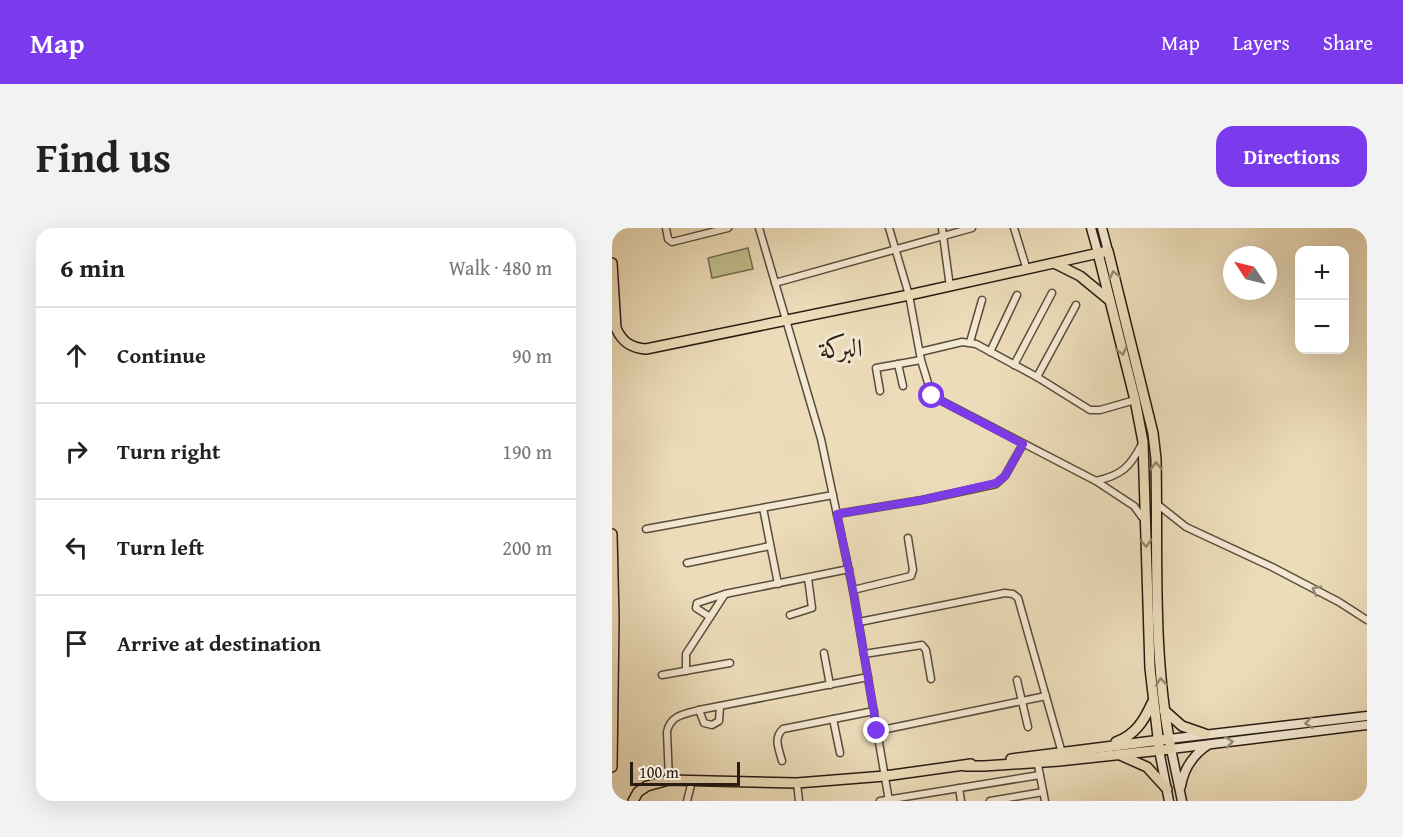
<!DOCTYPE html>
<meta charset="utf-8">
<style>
body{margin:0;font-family:"Gentium Book Plus",Amiri,serif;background:#f2f2f2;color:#222}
.controls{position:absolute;right:18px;top:18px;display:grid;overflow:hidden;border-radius:12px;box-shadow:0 6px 24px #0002}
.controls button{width:54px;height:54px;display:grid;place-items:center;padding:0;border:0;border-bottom:2px solid #e0e0e0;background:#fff;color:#222;font:30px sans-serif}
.compass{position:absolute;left:611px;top:18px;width:54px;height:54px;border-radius:50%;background:#fff;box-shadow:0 6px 24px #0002;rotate:305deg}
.scale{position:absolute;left:18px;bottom:15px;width:110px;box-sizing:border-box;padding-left:6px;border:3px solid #291c13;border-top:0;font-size:16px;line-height:21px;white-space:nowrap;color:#291c13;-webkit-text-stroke:4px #f3e8d2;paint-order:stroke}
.stop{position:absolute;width:18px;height:18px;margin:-14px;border:4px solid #7c3aed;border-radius:50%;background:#fff}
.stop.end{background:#7c3aed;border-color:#fff;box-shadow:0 2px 6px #0008}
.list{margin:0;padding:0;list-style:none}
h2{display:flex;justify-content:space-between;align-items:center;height:78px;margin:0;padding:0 24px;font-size:26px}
h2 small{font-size:20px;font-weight:400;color:#767676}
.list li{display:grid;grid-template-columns:39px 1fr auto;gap:18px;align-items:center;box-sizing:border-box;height:96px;padding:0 24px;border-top:2px solid #e0e0e0}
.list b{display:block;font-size:22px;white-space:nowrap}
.list em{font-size:20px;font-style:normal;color:#767676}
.icon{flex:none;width:33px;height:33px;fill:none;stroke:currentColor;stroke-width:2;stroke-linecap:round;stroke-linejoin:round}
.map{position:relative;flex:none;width:755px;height:573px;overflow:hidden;border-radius:18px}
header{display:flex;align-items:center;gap:36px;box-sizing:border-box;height:84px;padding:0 30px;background:#7c3aed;color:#fff}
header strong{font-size:28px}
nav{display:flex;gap:33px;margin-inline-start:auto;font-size:21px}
.intro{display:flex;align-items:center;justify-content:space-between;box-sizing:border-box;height:144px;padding:0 36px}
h1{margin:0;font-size:42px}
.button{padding:15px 27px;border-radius:18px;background:#7c3aed;color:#fff;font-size:21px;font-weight:700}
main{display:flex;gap:36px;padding:0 36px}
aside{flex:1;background:#fff;border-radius:18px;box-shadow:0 6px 24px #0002}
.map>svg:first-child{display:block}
</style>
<header>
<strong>Map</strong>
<nav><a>Map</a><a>Layers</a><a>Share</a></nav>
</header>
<div class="intro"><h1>Find us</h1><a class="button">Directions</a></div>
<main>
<aside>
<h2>6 min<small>Walk · 480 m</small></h2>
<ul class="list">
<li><svg class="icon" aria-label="ahead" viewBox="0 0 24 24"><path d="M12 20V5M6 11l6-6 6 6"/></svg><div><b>Continue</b></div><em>90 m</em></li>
<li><svg class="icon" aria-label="right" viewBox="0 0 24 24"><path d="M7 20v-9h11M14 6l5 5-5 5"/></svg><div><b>Turn right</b></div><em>190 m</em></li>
<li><svg class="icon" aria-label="left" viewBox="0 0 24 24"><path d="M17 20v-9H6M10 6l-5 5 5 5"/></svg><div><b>Turn left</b></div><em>200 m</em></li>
<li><svg class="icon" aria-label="arrive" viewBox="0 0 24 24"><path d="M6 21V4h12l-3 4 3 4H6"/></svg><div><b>Arrive at destination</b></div></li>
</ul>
</aside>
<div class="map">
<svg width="755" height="573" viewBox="0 0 755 573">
<rect width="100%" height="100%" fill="#ecdcb9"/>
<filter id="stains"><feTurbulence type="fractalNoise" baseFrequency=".00333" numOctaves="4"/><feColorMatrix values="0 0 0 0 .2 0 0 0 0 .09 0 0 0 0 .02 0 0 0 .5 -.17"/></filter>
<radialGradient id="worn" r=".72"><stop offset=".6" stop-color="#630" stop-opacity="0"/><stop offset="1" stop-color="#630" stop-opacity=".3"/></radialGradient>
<polygon fill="#bfbe8a" stroke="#746d4e" stroke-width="1.5" points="136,20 141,41 100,50 96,30"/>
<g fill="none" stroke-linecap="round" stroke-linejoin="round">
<g stroke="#5a4c3c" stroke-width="9">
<g id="minor">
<polyline points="54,0 56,11 60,14 116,0"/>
<polyline points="147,0 209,211 241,362 277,573"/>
<polyline points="277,0 297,67 309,132 320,168 484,253 522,278 533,293"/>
<polyline points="330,0 338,59"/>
<polyline points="402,0 415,42"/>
<polyline points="163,55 360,0"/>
<polyline points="358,114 370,72"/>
<polyline points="308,124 350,114 364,116 425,149 478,182 488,182 523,172"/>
<polyline points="378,124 405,67"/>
<polyline points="286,136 291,158"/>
<polyline points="402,137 440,65"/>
<polyline points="425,149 464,77"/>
<polyline points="268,163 264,140 309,132"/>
<path d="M484 253C510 247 518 239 530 216"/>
<polyline points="545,276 574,299 660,339 727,374 755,392"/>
<polyline points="151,280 166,356"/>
<polyline points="225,286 310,272 384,256 393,248 411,216"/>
<polyline points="34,301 221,267"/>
<polyline points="75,335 158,318"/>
<polyline points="241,362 299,348 301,342 296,310"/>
<polyline points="178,387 200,380 196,350"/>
<polyline points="98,389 84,380 85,375 113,366 237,341"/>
<polyline points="247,394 393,365 401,366 406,370 450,525"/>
<polyline points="212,425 218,457"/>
<polyline points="252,426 310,417 314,422 319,451"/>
<polyline points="74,443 74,426 113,366"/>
<polyline points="50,447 118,435"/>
<polyline points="405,452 416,499"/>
<polyline points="87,482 92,495 100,497 107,493 108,478"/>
<polyline points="221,491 228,525"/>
<polyline points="265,503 434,468"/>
<polyline points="425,532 433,573"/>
<path d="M170 533C167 521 161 510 171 501L262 483"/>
<path d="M57 552 55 504C58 487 73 486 87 482L256 449"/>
<polyline points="185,555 187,573"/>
<polyline points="347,560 349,573"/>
<polyline points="75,573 80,553"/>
<polyline points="268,573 428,547"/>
<polyline points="378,573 431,564"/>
</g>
</g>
<g stroke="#291c13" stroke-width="11">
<g id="secondary">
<polyline points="479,0 486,25"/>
<polyline points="490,0 496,23"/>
<polyline points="557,511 755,488"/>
<polyline points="547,522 557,573"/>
<path d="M569 558C572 540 581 527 596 517"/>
<polyline points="570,573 559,521 755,497"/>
</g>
</g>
<g stroke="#291c13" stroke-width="12">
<g id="trunk">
<polyline points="486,25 523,172 531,214 538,440 547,518"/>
<path d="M0 35 4 100C10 114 19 120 34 121L297 67 496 23 541 205 544 231C546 327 540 426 559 521L447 533 372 538H353"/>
<polyline points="444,36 468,48 496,71"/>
<polyline points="0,306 2,392 0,539"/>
<polyline points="552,482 570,498 593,506"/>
<path d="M504 514C523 507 532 493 540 475"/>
<polyline points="508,527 535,539 555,561"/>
<polyline points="399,531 557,511"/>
<polyline points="21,573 26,564 35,558 57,552 185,555 273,548 359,536"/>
</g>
</g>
<use href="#minor" stroke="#f3e8d2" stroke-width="6"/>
<use href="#secondary" stroke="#f3e8d2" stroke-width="8"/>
<use href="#trunk" stroke="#ecdcb9" stroke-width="9"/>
</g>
<defs><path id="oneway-chevron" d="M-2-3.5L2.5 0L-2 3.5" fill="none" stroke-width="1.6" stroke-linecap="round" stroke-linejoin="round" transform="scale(1.5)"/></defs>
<g stroke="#94866e">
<use href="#oneway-chevron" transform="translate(502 47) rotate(-104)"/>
<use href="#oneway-chevron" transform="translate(510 123) rotate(76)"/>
<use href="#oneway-chevron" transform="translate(544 238) rotate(-92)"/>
<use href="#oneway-chevron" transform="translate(534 315) rotate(88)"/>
<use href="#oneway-chevron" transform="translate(549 454) rotate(-95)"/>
</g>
<g stroke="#988c7c">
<use href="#oneway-chevron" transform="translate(704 362) rotate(-152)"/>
<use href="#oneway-chevron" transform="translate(697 495) rotate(174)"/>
<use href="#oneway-chevron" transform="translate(617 514) rotate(-7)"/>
</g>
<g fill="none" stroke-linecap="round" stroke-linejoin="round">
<polyline stroke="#7c3aed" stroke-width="8" points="265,503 241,362 225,286 310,272 384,255 393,248 411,216 320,168"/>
</g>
<g text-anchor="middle" stroke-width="6" stroke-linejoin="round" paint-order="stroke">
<g font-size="26" fill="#291c13" stroke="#f3e8d2">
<text x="229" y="129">البركة</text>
</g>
</g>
<rect width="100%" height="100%" filter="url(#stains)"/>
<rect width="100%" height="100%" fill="url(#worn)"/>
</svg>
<div class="controls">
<button>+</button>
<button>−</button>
</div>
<svg class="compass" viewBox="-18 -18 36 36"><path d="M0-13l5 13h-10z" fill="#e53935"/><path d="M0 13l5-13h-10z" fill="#767676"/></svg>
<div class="scale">100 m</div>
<div class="stop" style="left:320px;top:168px"></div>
<div class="stop end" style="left:265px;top:503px"></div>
</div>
</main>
